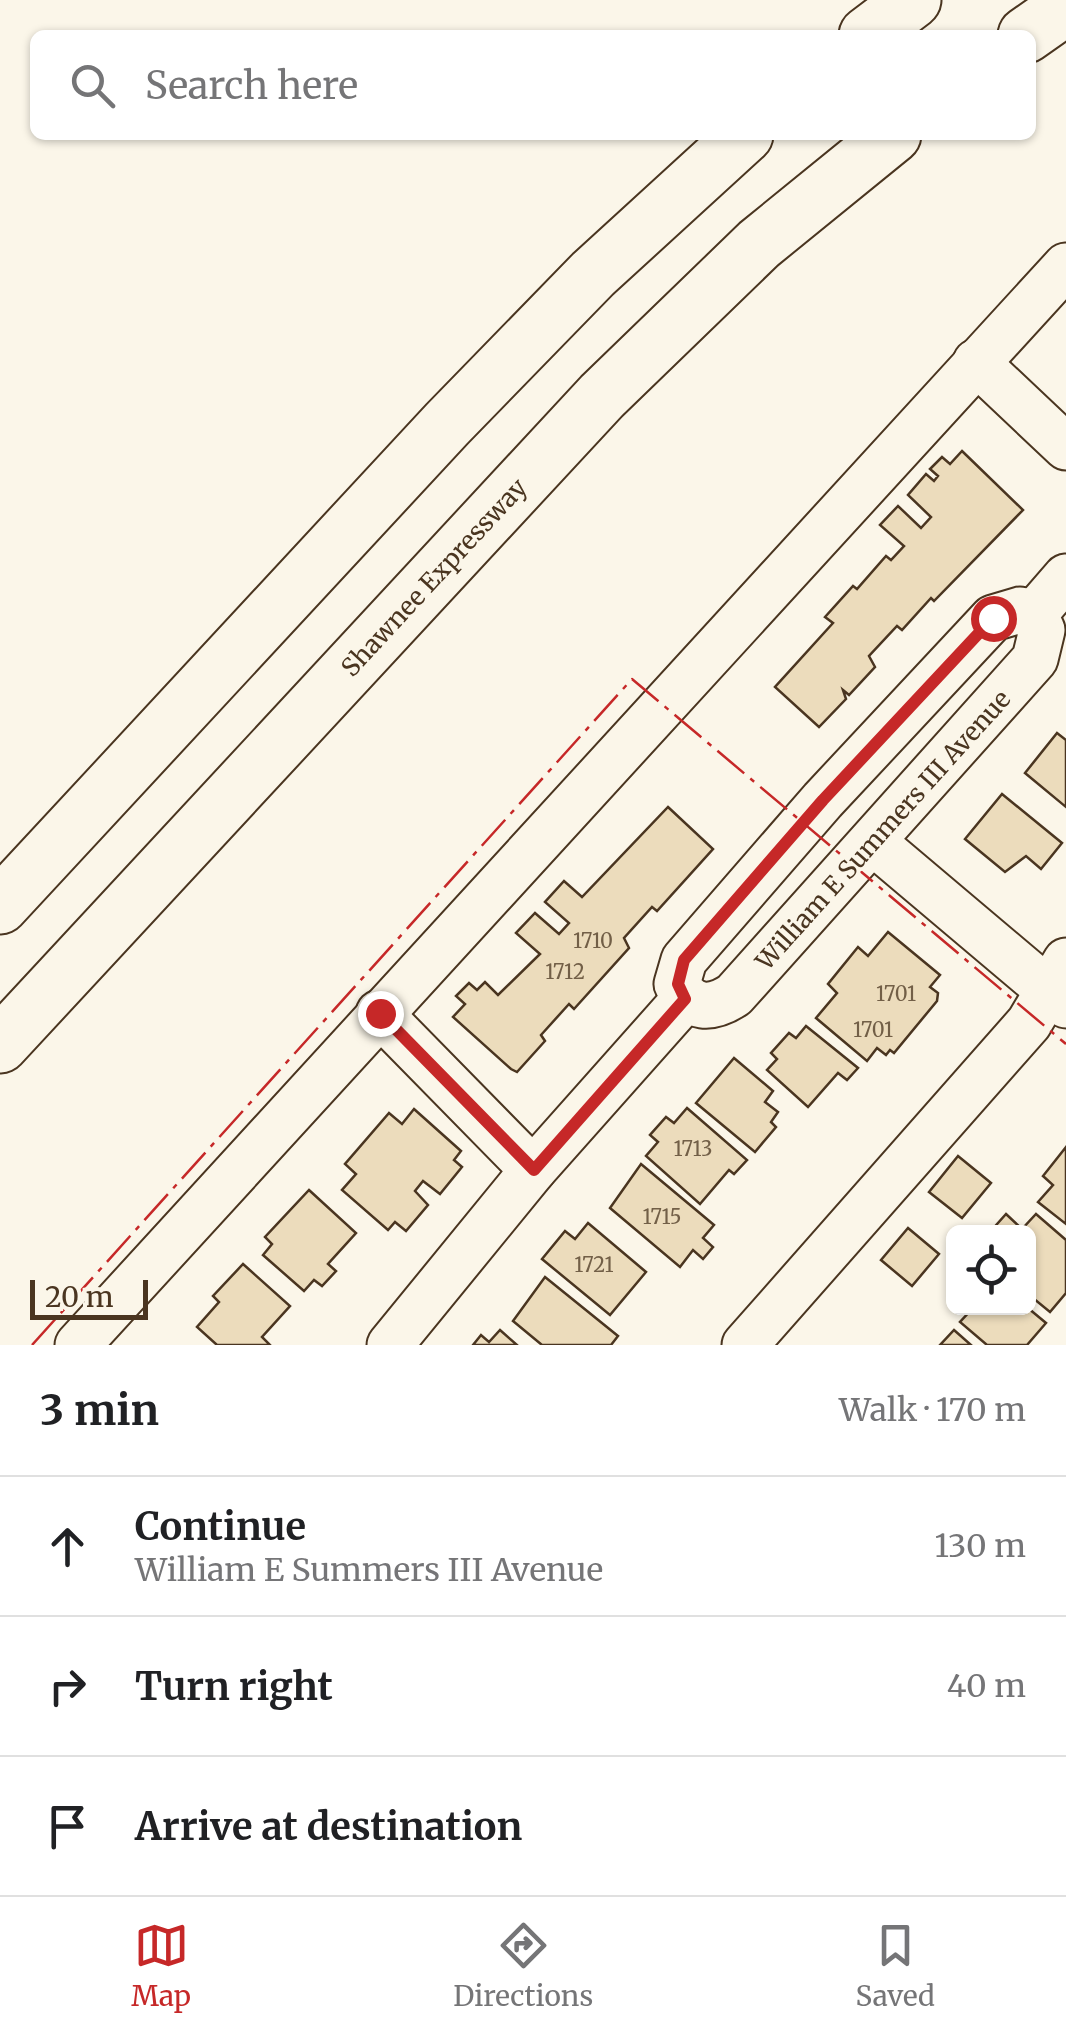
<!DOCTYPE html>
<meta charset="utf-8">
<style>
body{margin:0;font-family:Merriweather,serif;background:#f6f6f6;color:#202124}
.controls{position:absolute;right:30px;bottom:30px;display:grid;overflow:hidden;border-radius:15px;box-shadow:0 2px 8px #0004}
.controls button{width:90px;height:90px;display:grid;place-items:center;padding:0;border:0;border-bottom:2px solid #e0e0e0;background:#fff;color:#202124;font:50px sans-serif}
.scale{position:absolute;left:30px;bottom:25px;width:118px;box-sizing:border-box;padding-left:10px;border:5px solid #4a3520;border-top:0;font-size:28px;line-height:35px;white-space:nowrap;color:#4a3520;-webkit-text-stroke:8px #fbf6e9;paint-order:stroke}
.stop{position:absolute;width:30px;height:30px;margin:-22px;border:8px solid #c62828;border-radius:50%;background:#fff}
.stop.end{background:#c62828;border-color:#fff;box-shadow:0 2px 10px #0008}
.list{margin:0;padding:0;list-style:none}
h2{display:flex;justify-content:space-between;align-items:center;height:130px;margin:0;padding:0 40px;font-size:42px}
h2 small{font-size:32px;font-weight:400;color:#757577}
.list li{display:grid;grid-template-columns:65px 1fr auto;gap:30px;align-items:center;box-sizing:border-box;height:140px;padding:0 40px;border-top:2px solid #e0e0e0}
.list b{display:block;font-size:38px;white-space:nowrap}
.list p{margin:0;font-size:32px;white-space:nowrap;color:#757577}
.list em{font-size:32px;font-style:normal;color:#757577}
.icon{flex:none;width:55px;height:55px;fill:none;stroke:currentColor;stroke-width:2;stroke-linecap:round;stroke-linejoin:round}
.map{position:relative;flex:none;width:1066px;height:1345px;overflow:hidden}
.search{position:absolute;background:#fff;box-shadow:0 2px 8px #0004;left:30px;right:30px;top:30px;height:110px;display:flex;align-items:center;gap:25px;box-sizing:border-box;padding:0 35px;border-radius:15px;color:#757577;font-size:38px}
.sheet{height:550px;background:#fff}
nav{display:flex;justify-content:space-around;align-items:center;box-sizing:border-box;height:140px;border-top:2px solid #e0e0e0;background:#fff;font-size:28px;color:#757577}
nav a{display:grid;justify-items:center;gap:5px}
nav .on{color:#c62828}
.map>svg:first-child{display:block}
</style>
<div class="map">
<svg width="1066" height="1345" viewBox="0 0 1066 1345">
<rect width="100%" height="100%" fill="#fbf6e9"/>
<g fill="#ecdcbc" stroke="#4a3520" stroke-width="2.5">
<polygon points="962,451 1023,510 934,601 931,598 902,630 897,626 869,656 875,667 849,695 843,690 846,699 819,727 775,687 833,623 825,617 853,586 857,589 886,556 891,560 904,546 880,525 898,506 921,528 931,517 908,495 926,474 934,481 938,476 930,469 942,457 950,464"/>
<polygon points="1057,733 1066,740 1066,807 1025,773"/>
<polygon points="1002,794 1062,843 1041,869 1026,856 1005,872 965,839"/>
<polygon points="668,807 713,849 657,911 652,907 624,938 629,948 574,1009 569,1004 541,1035 545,1041 517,1072 511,1069 453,1017 465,1004 456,996 469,983 477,990 485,982 498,995 540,954 516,933 535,913 559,934 569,923 545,902 564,881 582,897"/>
<polygon points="888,932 940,975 930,987 938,993 937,1001 894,1053 890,1050 886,1055 877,1048 867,1061 816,1018 837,993 828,984 858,947 868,956"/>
<polygon points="806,1026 858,1068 847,1080 838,1073 808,1107 767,1070 777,1059 771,1053 789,1033 796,1038"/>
<polygon points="734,1058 773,1091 765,1102 778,1112 771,1122 776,1127 755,1152 696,1103"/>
<polygon points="687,1108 747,1160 734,1174 729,1170 700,1204 646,1156 658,1142 650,1135 666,1117 674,1123"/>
<polygon points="414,1109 461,1151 454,1160 462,1167 440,1194 423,1181 415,1191 428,1205 406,1231 395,1222 388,1230 342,1190 356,1174 345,1164 389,1113 402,1124"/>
<polygon points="1066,1147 1066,1224 1038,1202 1053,1185 1043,1176"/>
<polygon points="958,1156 991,1183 962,1218 929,1192"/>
<polygon points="641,1164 714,1225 703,1238 713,1247 703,1259 693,1250 680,1267 610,1208"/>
<polygon points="309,1190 356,1233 328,1264 336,1271 322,1286 314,1280 304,1291 263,1255 272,1244 265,1237"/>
<polygon points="1006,1214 1022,1229 1036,1214 1066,1240 1066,1293 1050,1312 1028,1294 1028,1232 990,1232"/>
<polygon points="588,1223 646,1272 610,1315 542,1259 565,1231 575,1239"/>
<polygon points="908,1228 939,1254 912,1286 881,1260"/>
<polygon points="243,1264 290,1306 262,1337 270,1345 217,1345 197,1327 219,1302 213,1296"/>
<polygon points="545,1277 618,1336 611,1345 542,1345 513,1321"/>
<polygon points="973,1308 1028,1308 1046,1323 1027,1345 987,1345 960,1322"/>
<polygon points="500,1330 517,1345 473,1345 481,1335 489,1342"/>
<polygon points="954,1330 971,1345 940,1345"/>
</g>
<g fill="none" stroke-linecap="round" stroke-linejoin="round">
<g stroke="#4a3520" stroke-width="49">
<g id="minor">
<polyline points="976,362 1066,447"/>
<path d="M1020 610 1034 614 1042 630 1035 659 734 995C711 1010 691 1010 677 984L684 960 823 800 993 618Z"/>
<polyline points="1034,614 1066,577"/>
<polyline points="873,842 1066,1005"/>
<polyline points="379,1013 533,1170"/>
<polyline points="78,1345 1066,266"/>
<polyline points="390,1345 533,1170 685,999"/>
<polyline points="745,1345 1029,1023 1066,961"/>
</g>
</g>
<g stroke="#4a3520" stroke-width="59">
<g id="highway">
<polyline points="867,35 913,0"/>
<polyline points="1026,35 1066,7"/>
<polyline points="0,906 447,424 593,274 745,135"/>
<path id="s1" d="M0 1045 602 396 759 244 893 135"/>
</g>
</g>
<use href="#minor" stroke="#fbf6e9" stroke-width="45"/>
<use href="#highway" stroke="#fbf6e9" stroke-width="55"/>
<polyline stroke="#c62828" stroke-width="2.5" stroke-dasharray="35 8 5 8" stroke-linecap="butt" points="32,1345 632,679 1066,1044"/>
</g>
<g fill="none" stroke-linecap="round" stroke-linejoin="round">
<polyline stroke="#c62828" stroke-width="12" points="380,1013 534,1170 685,999 678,984 684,960 823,800 993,618"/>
</g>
<g text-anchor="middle" stroke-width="8" stroke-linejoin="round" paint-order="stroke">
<g font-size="20" fill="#725f47">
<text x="593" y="948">1710</text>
<text x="565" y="979">1712</text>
<text x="896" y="1001">1701</text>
<text x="873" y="1037">1701</text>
<text x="693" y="1156">1713</text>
<text x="662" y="1224">1715</text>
<text x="594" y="1272">1721</text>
</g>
<g font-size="25" fill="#4a3520" stroke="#fbf6e9">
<text dy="9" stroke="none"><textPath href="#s1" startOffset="638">Shawnee Expressway</textPath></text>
<text transform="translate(883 830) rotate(-48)" y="9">William E Summers III Avenue</text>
</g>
</g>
</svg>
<div class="controls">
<button><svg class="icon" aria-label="locate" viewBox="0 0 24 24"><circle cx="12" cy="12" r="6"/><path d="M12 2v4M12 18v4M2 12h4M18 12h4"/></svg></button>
</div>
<div class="scale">20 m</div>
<div class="stop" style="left:993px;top:618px"></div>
<div class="stop end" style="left:380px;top:1013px"></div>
<div class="search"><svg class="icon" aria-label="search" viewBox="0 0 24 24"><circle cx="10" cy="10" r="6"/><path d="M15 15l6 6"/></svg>Search here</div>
</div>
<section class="sheet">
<h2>3 min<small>Walk · 170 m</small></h2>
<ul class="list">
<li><svg class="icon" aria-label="ahead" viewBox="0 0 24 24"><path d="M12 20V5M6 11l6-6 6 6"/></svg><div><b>Continue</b><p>William E Summers III Avenue</p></div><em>130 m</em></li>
<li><svg class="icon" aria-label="right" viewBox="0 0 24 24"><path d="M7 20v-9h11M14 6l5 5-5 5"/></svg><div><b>Turn right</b></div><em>40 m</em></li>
<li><svg class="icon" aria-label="arrive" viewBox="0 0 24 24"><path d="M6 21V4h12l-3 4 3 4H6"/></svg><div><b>Arrive at destination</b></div></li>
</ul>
</section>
<nav>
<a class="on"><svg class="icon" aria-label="map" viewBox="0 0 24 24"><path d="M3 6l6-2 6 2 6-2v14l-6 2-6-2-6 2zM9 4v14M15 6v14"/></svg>Map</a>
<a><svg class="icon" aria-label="directions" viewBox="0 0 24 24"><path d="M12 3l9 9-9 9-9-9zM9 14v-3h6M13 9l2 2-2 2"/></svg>Directions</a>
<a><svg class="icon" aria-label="saved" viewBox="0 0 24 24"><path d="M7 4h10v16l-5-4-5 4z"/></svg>Saved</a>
</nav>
